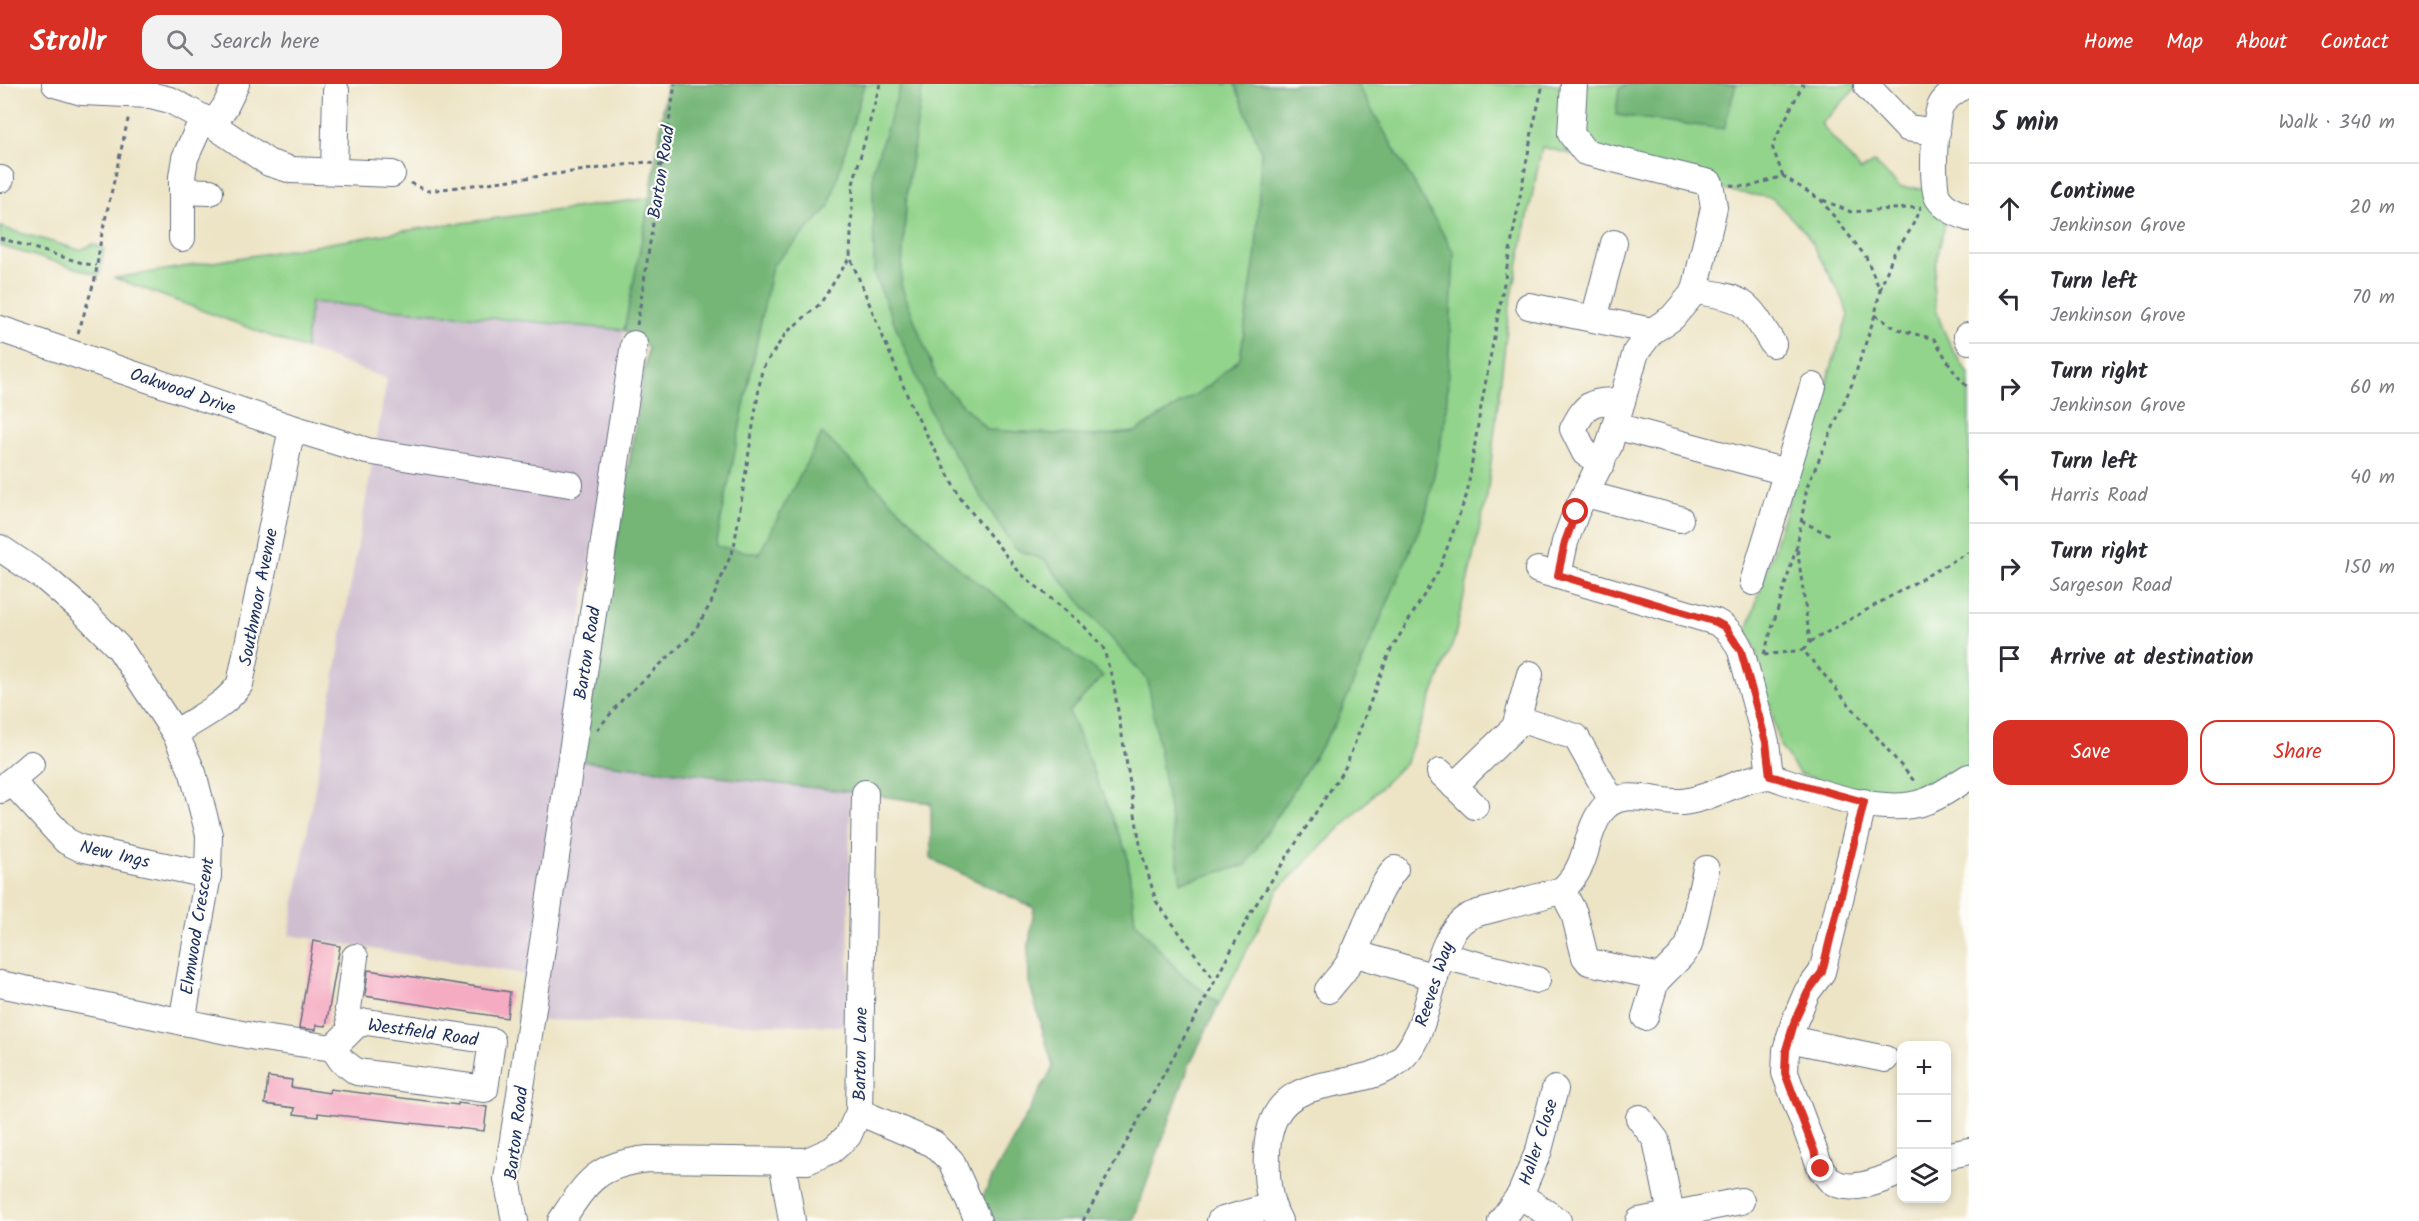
<!DOCTYPE html>
<meta charset="utf-8">
<style>
body{margin:0;font-family:Kalam,sans-serif;background:#f2f2f3;color:#2b2b33}
.controls{position:absolute;right:18px;bottom:18px;display:grid;overflow:hidden;border-radius:12px;box-shadow:0 3px 9px #0003}
.controls button{width:54px;height:54px;display:grid;place-items:center;padding:0;border:0;border-bottom:2px solid #e1e1e2;background:#fff;color:#2b2b33;font:30px sans-serif}
.stop{position:absolute;width:18px;height:18px;margin:-14px;border:4px solid #d93025;border-radius:50%;background:#fff}
.stop.end{background:#d93025;border-color:#fff;box-shadow:0 2px 6px #0008}
.list{margin:0;padding:0;list-style:none}
h2{display:flex;justify-content:space-between;align-items:center;height:78px;margin:0;padding:0 24px;font-size:26px}
h2 small{font-size:20px;font-weight:400;color:#7c7c81}
.list li{display:grid;grid-template-columns:39px 1fr auto;gap:18px;align-items:center;box-sizing:border-box;height:90px;padding:0 24px;border-top:2px solid #e1e1e2}
.list b{display:block;font-size:22px;white-space:nowrap}
.list p{margin:0;font-size:20px;white-space:nowrap;color:#7c7c81}
.list em{font-size:20px;font-style:normal;color:#7c7c81}
.actions{display:flex;gap:12px;padding:18px 24px}
.actions a{flex:1;padding:14px 0;border:2px solid #d93025;border-radius:18px;text-align:center;font-size:21px;color:#d93025}
.actions .main{background:#d93025;color:#fff}
.icon{flex:none;width:33px;height:33px;fill:none;stroke:currentColor;stroke-width:2;stroke-linecap:round;stroke-linejoin:round}
.map{position:relative;flex:none;width:1969px;height:1137px;overflow:hidden}
header{display:flex;align-items:center;gap:36px;box-sizing:border-box;height:84px;padding:0 30px;background:#d93025;color:#fff}
header strong{font-size:28px}
nav{display:flex;gap:33px;margin-inline-start:auto;font-size:21px}
.search{width:420px;height:54px;background:#f2f2f3;display:flex;align-items:center;gap:15px;box-sizing:border-box;padding:0 21px;border-radius:18px;color:#7c7c81;font-size:22px}
main{display:flex}
aside{flex:1;background:#fff}
.map>svg:first-child{display:block}
</style>
<header>
<strong>Strollr</strong>
<div class="search"><svg class="icon" aria-label="search" viewBox="0 0 24 24"><circle cx="10" cy="10" r="6"/><path d="M15 15l6 6"/></svg>Search here</div>
<nav><a>Home</a><a>Map</a><a>About</a><a>Contact</a></nav>
</header>
<main>
<div class="map">
<svg width="1969" height="1137" viewBox="0 0 1969 1137">
<rect width="100%" height="100%" fill="#fdfcf7"/>
<filter id="ink" filterUnits="userSpaceOnUse"><feTurbulence type="fractalNoise" baseFrequency=".0167" numOctaves="2"/><feDisplacementMap in="SourceGraphic" scale="12" xChannelSelector="R" yChannelSelector="G"/><feConvolveMatrix kernelMatrix="1 2 1 2 8 2 1 2 1" color-interpolation-filters="sRGB"/></filter>
<filter id="wash" filterUnits="userSpaceOnUse"><feTurbulence type="fractalNoise" baseFrequency=".008" numOctaves="4" result="noise"/><feDisplacementMap in="SourceGraphic" scale="24" xChannelSelector="R" yChannelSelector="G"/><feGaussianBlur stdDeviation="1.35" result="paint"/><feColorMatrix in="noise" values="0 0 0 0 0 0 0 0 0 0 0 0 0 0 0 0 0 1.4 0 .05"/><feComposite in="paint" operator="in"/></filter>
<g filter="url(#wash)">
<rect width="100%" height="100%" fill="#ede4c5"/>
<polygon fill="#cfbed0" points="311,218 624,246 561,672 581,677 850,708 848,942 536,936 516,934 524,890 289,851 387,295 305,265"/>
<g fill="#92d48b" stroke="#568274" stroke-width="1.5">
<path d="M667 0H1860L1821 40 1861 87 1874 78 1900 103 1927 105 1946 134C1942 154 1936 174 1934 194 1930 226 1950 265 1969 290V685L1919 711 1896 714 1862 708 1799 690 1780 662 1755 563 1747 547 1848 231 1843 215 1806 149 1772 114 1699 102 1542 63 1509 227 1487 412 1454 556 1406 678 1278 806 1219 920 1179 888 1135 838 1127 770 931 719 865 709 580 677 648 263 624 246 311 218 305 265 115 194 416 145 650 114Z"/>
<polygon points="0,143 80,166 93,160 104,165 99,191 0,162"/>
</g>
<g fill="#75b677" stroke="#48726a" stroke-width="1.5">
<polygon points="667,0 864,0 829,123 772,182 716,462 759,470 822,349 960,485 1103,592 1069,628 1127,770 1135,838 1179,888 1219,920 1190,979 1133,1137 971,1137 991,1096 1053,983 1029,898 1028,867 1034,824 931,775 931,719 850,708 581,677 648,264 624,246 650,114"/>
<polygon points="901,0 923,0 907,106 901,201 937,295 988,346 1094,352 1135,348 1206,304 1240,274 1256,168 1261,67 1235,0 1357,0 1454,169 1446,332 1426,429 1337,637 1246,781 1181,798 1148,597 1044,476 1015,465 938,345 874,190 873,86"/>
<polygon points="1629,0 1736,0 1724,45 1616,31 1619,5"/>
</g>
<g id="blocks">
<g fill="#f5abc2">
<polygon points="313,857 340,862 326,942 316,941 316,946 299,944"/>
<polygon points="368,886 510,908 507,934 365,912"/>
<polygon points="268,993 292,996 291,1003 329,1009 330,1005 458,1021 458,1019 487,1023 484,1047 318,1029 318,1033 294,1030 295,1024 265,1020"/>
</g>
</g>
</g>
<g filter="url(#ink)">
<use href="#blocks" fill-opacity="0" stroke="#646e82" stroke-width="1.5"/>
<g fill="none" stroke-linecap="round" stroke-linejoin="round">
<g stroke="#646e82" stroke-width="28">
<g id="minor">
<polyline points="55,0 82,8 150,11 170,16 203,34 269,79 292,86 392,90"/>
<polyline points="1574,0 1571,50 1585,68 1710,99 1714,123 1695,207"/>
<path d="M1966 0C1958 6 1946 12 1941 21 1934 34 1931 102 1938 114 1945 125 1958 130 1969 134"/>
<polyline points="1867,2 1907,44 1937,48"/>
<polyline points="213,40 225,23 236,0"/>
<polyline points="334,87 336,7"/>
<polyline points="0,95 1,95"/>
<polyline points="182,107 210,108"/>
<polyline points="182,154 182,93 185,74 203,34"/>
<polyline points="1529,222 1652,247"/>
<polyline points="1594,235 1614,159"/>
<polyline points="0,245 292,344 367,367 570,400"/>
<polyline points="1967,252 1969,257"/>
<polyline points="1615,342 1786,388"/>
<path d="M1602 379 1585 369 1573 345C1587 318 1591 317 1622 317"/>
<polyline points="1586,410 1680,435"/>
<polyline points="0,464 46,495 81,525 120,565 175,649 193,689 209,751 208,791 182,938"/>
<path d="M1538 486 1716 538C1729 545 1735 554 1741 567L1766 658 1770 692"/>
<path d="M1558 491 1565 458 1576 428 1609 362 1636 268 1652 247 1672 234 1695 207C1747 214 1747 218 1773 260"/>
<polyline points="1753,498 1813,302"/>
<polyline points="1518,635 1576,653 1612,717"/>
<path d="M175 649C198 634 225 622 240 600L292 344"/>
<polyline points="1440,688 1475,722"/>
<polyline points="11,697 66,757 80,764 208,791"/>
<polyline points="1454,702 1515,643 1530,590"/>
<polyline points="1,706 31,680"/>
<path d="M1864 718 1822 888 1807 908 1795 936 1786 966 1785 989 1821 1085C1824 1088 1827 1093 1830 1096 1849 1111 1883 1096 1902 1087"/>
<polyline points="1562,806 1574,829 1585,873 1589,878 1660,893"/>
<polyline points="1353,869 1435,893"/>
<polyline points="1443,872 1537,896"/>
<polyline points="0,900 256,953 333,964 342,977 357,988 485,1005 492,957 367,938 356,941 333,964"/>
<path d="M1328 906C1335 897 1343 889 1349 879 1366 848 1372 814 1395 785"/>
<polyline points="1645,933 1656,897 1681,872 1689,861 1706,785"/>
<polyline points="351,944 348,925 355,873"/>
<polyline points="1789,955 1885,975"/>
<polyline points="859,1028 934,1060 951,1077 978,1137"/>
<polyline points="1639,1034 1656,1056 1671,1130"/>
<polyline points="1946,1072 1969,1067"/>
<polyline points="782,1077 792,1137"/>
<polyline points="1520,1111 1558,1137"/>
<polyline points="515,1137 507,1095 634,260"/>
<path d="M561 1137C588 1096 597 1081 648 1075L807 1077 832 1066 848 1052 859 1028 865 709"/>
<polyline points="1220,1137 1271,1122"/>
<path d="M1279 1137C1267 1115 1266 1091 1267 1067 1272 975 1361 1017 1404 972 1434 941 1431 850 1470 832 1478 828 1488 827 1497 824 1518 818 1540 813 1562 806 1591 779 1582 757 1600 729 1619 700 1657 720 1682 718 1713 715 1739 694 1770 692 1812 706 1881 733 1924 718 1940 713 1955 701 1969 693"/>
<polyline points="1501,1137 1520,1111 1539,1066 1555,1005"/>
<polyline points="1639,1137 1741,1117"/>
</g>
</g>
<g stroke="#646e82" stroke-width="3" stroke-dasharray="4.5 4.5" stroke-linecap="butt">
<polyline points="880,0 853,100 850,173 912,323 961,415 1020,489 1083,541 1103,563 1113,597 1141,766 1156,817 1215,897"/>
<polyline points="1783,92 1772,62 1803,0"/>
<polyline points="410,99 428,107 646,78 662,82"/>
<polyline points="1730,101 1749,103 1783,92 1821,116 1866,173 1880,206 1875,231 1852,300 1807,403 1797,462"/>
<polyline points="1823,116 1851,128 1921,123"/>
<polyline points="0,154 86,180 96,181"/>
<polyline points="1880,206 1893,171 1911,145 1920,124"/>
<polyline points="1875,231 1897,245 1934,255 1955,289 1969,305"/>
<polyline points="637,241 675,0"/>
<polyline points="78,249 95,195 101,154 129,31"/>
<polyline points="1801,437 1830,451"/>
<polyline points="1810,558 1969,468"/>
<polyline points="1764,570 1797,462 1810,558 1803,566 1915,698"/>
<polyline points="1764,571 1803,566"/>
<polyline points="597,646 622,616 692,551 711,519 734,463 762,285 786,249 820,220 850,173"/>
<polyline points="1083,1137 1215,897 1251,828 1346,682 1389,569 1439,486 1467,410 1479,334 1532,48 1543,0"/>
</g>
<use href="#minor" stroke="#fff" stroke-width="26"/>
</g>
</g>
<g fill="none" stroke-linecap="round" stroke-linejoin="round" filter="url(#ink)">
<polyline stroke="#d93025" stroke-width="8" points="1576,428 1565,458 1558,491 1716,538 1725,543 1741,567 1766,658 1770,692 1864,718 1822,888 1808,908 1795,936 1786,966 1785,989 1821,1085"/>
</g>
<g text-anchor="middle" stroke-width="4.5" stroke-linejoin="round" paint-order="stroke">
<g font-size="18" fill="#1b2f5e" stroke="#fdfcf7">
<text transform="translate(661 88) rotate(-81)" y="6">Barton Road</text>
<text transform="translate(183 307) rotate(19)" y="6">Oakwood Drive</text>
<text transform="translate(258 513) rotate(-79)" y="6">Southmoor Avenue</text>
<text transform="translate(587 569) rotate(-81)" y="6">Barton Road</text>
<text transform="translate(115 770) rotate(13)" y="6">New Ings</text>
<text transform="translate(197 842) rotate(-81)" y="6">Elmwood Crescent</text>
<text transform="translate(1434 900) rotate(-72)" y="6">Reeves Way</text>
<text transform="translate(423 948) rotate(8)" y="6">Westfield Road</text>
<text transform="translate(860 970) rotate(-89)" y="6">Barton Lane</text>
<text transform="translate(516 1049) rotate(-83)" y="6">Barton Road</text>
<text transform="translate(1538 1058) rotate(-72)" y="6">Haller Close</text>
</g>
</g>
</svg>
<div class="controls">
<button>+</button>
<button>−</button>
<button><svg class="icon" aria-label="layers" viewBox="0 0 24 24"><path d="M12 4l9 5-9 5-9-5zM3 14l9 5 9-5"/></svg></button>
</div>
<div class="stop" style="left:1576px;top:428px"></div>
<div class="stop end" style="left:1821px;top:1085px"></div>
</div>
<aside>
<h2>5 min<small>Walk · 340 m</small></h2>
<ul class="list">
<li><svg class="icon" aria-label="ahead" viewBox="0 0 24 24"><path d="M12 20V5M6 11l6-6 6 6"/></svg><div><b>Continue</b><p>Jenkinson Grove</p></div><em>20 m</em></li>
<li><svg class="icon" aria-label="left" viewBox="0 0 24 24"><path d="M17 20v-9H6M10 6l-5 5 5 5"/></svg><div><b>Turn left</b><p>Jenkinson Grove</p></div><em>70 m</em></li>
<li><svg class="icon" aria-label="right" viewBox="0 0 24 24"><path d="M7 20v-9h11M14 6l5 5-5 5"/></svg><div><b>Turn right</b><p>Jenkinson Grove</p></div><em>60 m</em></li>
<li><svg class="icon" aria-label="left" viewBox="0 0 24 24"><path d="M17 20v-9H6M10 6l-5 5 5 5"/></svg><div><b>Turn left</b><p>Harris Road</p></div><em>40 m</em></li>
<li><svg class="icon" aria-label="right" viewBox="0 0 24 24"><path d="M7 20v-9h11M14 6l5 5-5 5"/></svg><div><b>Turn right</b><p>Sargeson Road</p></div><em>150 m</em></li>
<li><svg class="icon" aria-label="arrive" viewBox="0 0 24 24"><path d="M6 21V4h12l-3 4 3 4H6"/></svg><div><b>Arrive at destination</b></div></li>
</ul>
<div class="actions"><a class="main">Save</a><a>Share</a></div>
</aside>
</main>
